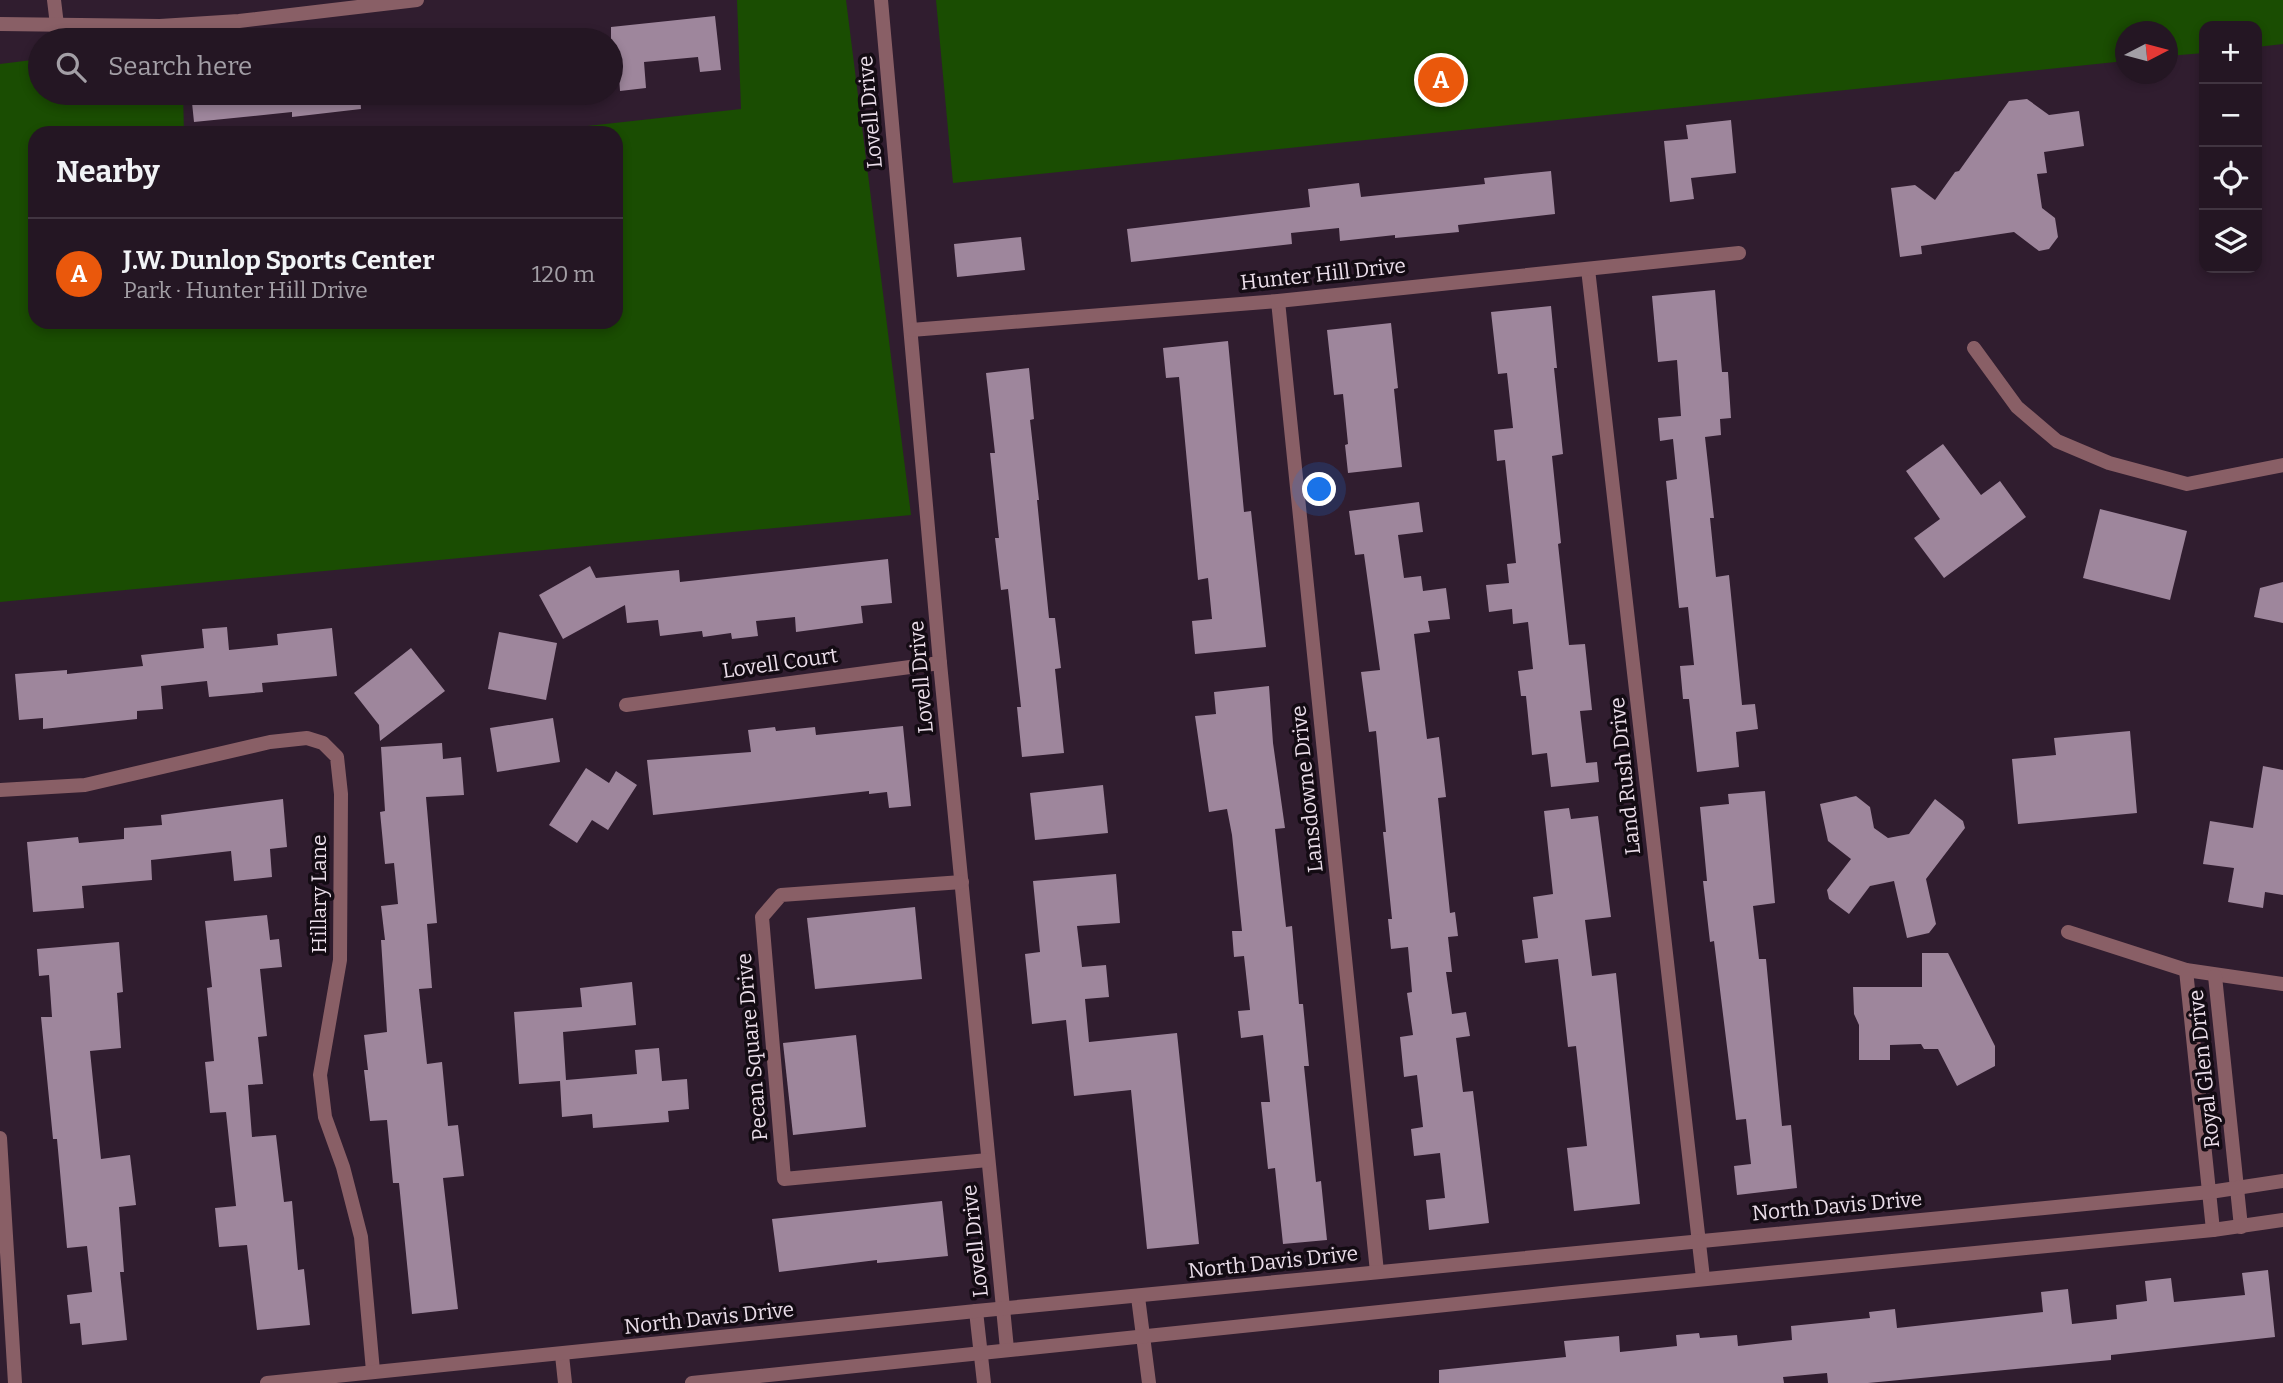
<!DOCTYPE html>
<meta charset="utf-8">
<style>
body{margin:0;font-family:Bitter,serif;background:#302330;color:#f1f3f6}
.controls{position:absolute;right:21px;top:21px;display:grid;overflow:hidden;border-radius:14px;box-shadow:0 4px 10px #0003}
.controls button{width:63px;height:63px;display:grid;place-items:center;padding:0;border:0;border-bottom:2px solid #413541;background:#241623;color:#f1f3f6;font:35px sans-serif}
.compass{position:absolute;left:2115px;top:21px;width:63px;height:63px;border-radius:50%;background:#241623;box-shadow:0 4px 10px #0003;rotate:84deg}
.you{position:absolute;left:1320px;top:490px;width:24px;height:24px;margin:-18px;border:5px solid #fff;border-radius:50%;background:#1a73e8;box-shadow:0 0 0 10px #1a73e833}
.badge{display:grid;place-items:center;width:46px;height:46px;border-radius:50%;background:#ea580c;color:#fff;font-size:23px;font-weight:700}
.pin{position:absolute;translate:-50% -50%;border:4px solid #fff;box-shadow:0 2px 7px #0006}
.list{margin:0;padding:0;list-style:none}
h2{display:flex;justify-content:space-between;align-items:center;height:91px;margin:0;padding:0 28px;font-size:30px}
h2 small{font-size:23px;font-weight:400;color:#a39fa6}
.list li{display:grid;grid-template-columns:46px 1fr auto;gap:21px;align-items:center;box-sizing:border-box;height:112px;padding:0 28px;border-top:2px solid #413541}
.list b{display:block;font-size:26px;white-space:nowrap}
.list p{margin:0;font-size:23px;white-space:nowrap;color:#a39fa6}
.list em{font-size:23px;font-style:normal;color:#a39fa6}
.icon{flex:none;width:38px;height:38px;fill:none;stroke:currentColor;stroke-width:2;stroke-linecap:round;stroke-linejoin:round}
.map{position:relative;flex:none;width:2283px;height:1383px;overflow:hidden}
.search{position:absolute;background:#241623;box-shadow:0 4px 10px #0003;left:28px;top:28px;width:595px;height:77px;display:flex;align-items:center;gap:18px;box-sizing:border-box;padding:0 24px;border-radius:38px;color:#a39fa6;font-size:26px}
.panel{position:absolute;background:#241623;box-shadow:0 4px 10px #0003;left:28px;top:126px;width:595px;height:203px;border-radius:21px}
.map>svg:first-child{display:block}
</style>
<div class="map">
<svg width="2283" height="1383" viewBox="0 0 2283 1383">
<rect width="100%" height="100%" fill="#301d2f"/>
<g fill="#1a4d02">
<polygon points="737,0 846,0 911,515 0,602 0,64 40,59 40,93 183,93 184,133 35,133 35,322 616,322 616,133 524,133 741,109"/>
<polygon points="936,0 2283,0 2283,44 2257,47 2257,26 2204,26 2204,53 2168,56 2168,32 2126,32 2125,61 953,183"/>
</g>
<g fill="#9e869c">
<polygon points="715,16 721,70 700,72 698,57 644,62 646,88 620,91 619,76 611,76 611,27"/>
<polygon points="191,93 360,93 361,109 292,117 292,112 194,122"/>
<polygon points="2027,99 2049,115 2079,111 2084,146 2044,152 2047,173 2037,174 2042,208 2055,218 2058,237 2049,249 2039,251 2014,232 1921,246 1922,254 1900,257 1891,188 1915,185 1935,200 1955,172 1959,171 2009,101"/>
<polygon points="1731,120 1736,173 1691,178 1694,199 1670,202 1664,141 1688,139 1686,125"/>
<polygon points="1551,171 1555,214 1458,225 1459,232 1395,238 1395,235 1340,241 1339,228 1291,233 1292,244 1131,262 1127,229 1310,207 1308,189 1359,183 1361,197 1485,184 1484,178"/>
<polygon points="1021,237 1025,270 957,277 954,244"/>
<polygon points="1715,290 1722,372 1728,372 1731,418 1720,419 1721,435 1705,437 1714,518 1710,518 1716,577 1729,575 1742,705 1755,704 1758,729 1736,732 1739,767 1697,772 1689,699 1683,699 1680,666 1694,665 1688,607 1679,608 1666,481 1677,479 1673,439 1660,441 1658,418 1681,416 1677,360 1658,362 1652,296"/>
<polygon points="1551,306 1557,368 1554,368 1563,454 1552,456 1561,543 1558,544 1569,645 1585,644 1592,710 1580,711 1586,763 1597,762 1599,782 1551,787 1547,753 1532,755 1526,696 1521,696 1518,671 1533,669 1528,622 1513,624 1512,609 1489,612 1486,585 1509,583 1507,564 1516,563 1505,460 1497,461 1494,430 1513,428 1507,373 1498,374 1491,312"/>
<polygon points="1391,323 1398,388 1394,389 1402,467 1348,473 1345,445 1348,444 1343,394 1334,395 1327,330"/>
<polygon points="1228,341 1244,512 1251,511 1266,647 1195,654 1192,621 1212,619 1208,578 1198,580 1179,377 1166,378 1163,348"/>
<polygon points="1029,368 1034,419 1030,420 1039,500 1037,500 1049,618 1055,618 1061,668 1055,669 1064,753 1022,757 1017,707 1021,707 1008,589 1001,590 995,538 999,538 990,453 995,453 986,373"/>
<polygon points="1943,444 1981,495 2000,481 2026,517 1944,578 1914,538 1940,519 1906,471"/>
<polygon points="1419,502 1423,532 1398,535 1404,578 1421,576 1423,591 1446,588 1450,619 1428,621 1430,632 1414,634 1427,739 1439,737 1446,797 1438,798 1450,913 1455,912 1458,936 1448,937 1452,972 1446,972 1452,1014 1466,1012 1470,1036 1456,1038 1463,1092 1473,1091 1489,1223 1429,1230 1426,1200 1445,1198 1440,1153 1414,1156 1411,1129 1423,1127 1417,1075 1404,1077 1400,1037 1413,1035 1407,993 1412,992 1408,947 1391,949 1388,919 1392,919 1383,832 1386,832 1376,731 1369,732 1361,672 1380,670 1364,554 1355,555 1349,511"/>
<polygon points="2100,509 2187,531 2170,600 2083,578"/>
<polygon points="888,559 892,603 861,606 863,623 796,632 795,617 756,621 758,636 732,639 731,633 703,637 702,631 660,636 658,620 627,623 625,605 563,639 539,595 590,566 596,578 679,570 680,582"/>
<polygon points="2283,582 2283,623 2254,617 2260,588"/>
<polygon points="227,627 229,650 278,645 277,634 332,628 337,676 262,683 263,692 209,697 207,681 161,686 163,709 137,711 137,719 43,729 43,718 19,720 15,674 67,670 67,674 143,666 141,655 204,648 202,629"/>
<polygon points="499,632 557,643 546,700 488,689"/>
<polygon points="411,648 445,691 380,741 379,725 354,693"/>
<polygon points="1269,686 1273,743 1285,828 1275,829 1286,927 1292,926 1299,1004 1303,1004 1309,1066 1304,1066 1316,1182 1321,1181 1327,1240 1283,1244 1275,1168 1268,1169 1261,1102 1270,1102 1263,1035 1241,1038 1238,1011 1250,1010 1244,956 1234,957 1232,931 1242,931 1232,835 1227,809 1209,812 1195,716 1216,714 1214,692"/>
<polygon points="553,718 560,762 497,772 490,728"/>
<polygon points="903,726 911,806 889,808 887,792 869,794 869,791 653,815 647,760 751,752 748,730 775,727 776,731 815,727 816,735"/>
<polygon points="2130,731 2137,813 2018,824 2012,759 2056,755 2054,738"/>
<polygon points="442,743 443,759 461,757 464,795 426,797 437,923 427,924 432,988 419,989 427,1064 442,1062 448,1126 458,1125 464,1176 443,1178 458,1309 412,1314 399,1183 393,1183 387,1120 370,1121 364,1070 368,1070 364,1035 387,1032 381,940 385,940 381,906 398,904 394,863 385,864 380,812 385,811 381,747"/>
<polygon points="2263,766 2283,770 2283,895 2265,892 2263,908 2228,902 2234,868 2203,864 2210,821 2253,828"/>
<polygon points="586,768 609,783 616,771 637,785 608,830 592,820 577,843 549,825"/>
<polygon points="1103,785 1108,833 1035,840 1030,793"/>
<polygon points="1765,791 1775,903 1753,906 1759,959 1766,959 1782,1126 1791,1125 1797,1188 1737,1195 1734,1166 1751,1164 1746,1119 1736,1120 1714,941 1710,942 1703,881 1707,881 1700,807 1729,804 1728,794"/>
<polygon points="1856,796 1870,807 1874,828 1888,838 1909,834 1935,799 1963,821 1965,828 1926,879 1936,924 1929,933 1907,938 1894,881 1870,886 1849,914 1829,899 1827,890 1851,859 1828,841 1820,804"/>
<polygon points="283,799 287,847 270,849 272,877 234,881 231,851 151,860 152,880 82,886 84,908 33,912 27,842 78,837 79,843 124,839 124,828 162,825 161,815"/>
<polygon points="1569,808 1571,819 1598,816 1611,917 1585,920 1592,976 1616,973 1640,1204 1574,1211 1567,1148 1587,1146 1576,1046 1568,1047 1558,959 1525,963 1522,940 1538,938 1533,897 1553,894 1544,811"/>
<polygon points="1116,874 1120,923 1077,926 1082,967 1106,965 1109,997 1085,999 1089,1042 1177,1033 1199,1244 1147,1249 1131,1090 1074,1096 1066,1020 1032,1024 1025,954 1040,952 1033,881"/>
<polygon points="915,907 922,979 815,989 807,918"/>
<polygon points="267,915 270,940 279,939 282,967 260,969 267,1036 258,1037 263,1084 248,1085 252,1137 276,1135 284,1202 292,1201 298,1270 304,1269 310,1325 257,1330 247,1245 219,1247 215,1208 236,1206 226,1112 210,1113 205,1062 214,1061 207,988 212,987 205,921"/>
<polygon points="119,942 123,992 117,993 121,1048 90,1051 101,1159 130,1155 136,1205 119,1207 124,1272 120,1272 127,1340 82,1345 80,1323 70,1324 67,1295 92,1292 87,1246 67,1248 57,1139 53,1139 41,1017 52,1017 49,975 39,976 37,949"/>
<polygon points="1922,953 1948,953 1995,1046 1995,1066 1957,1086 1938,1049 1924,1049 1921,1044 1890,1045 1890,1060 1859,1060 1859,1025 1854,1014 1853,987 1922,987"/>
<polygon points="632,982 636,1025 563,1032 566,1080 637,1074 635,1050 659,1048 662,1081 687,1079 689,1109 668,1111 669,1122 593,1128 592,1114 562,1117 560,1081 519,1084 514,1012 582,1007 580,988"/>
<polygon points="856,1035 866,1127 793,1135 783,1043"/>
<polygon points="942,1201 948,1256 877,1263 877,1260 779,1272 772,1219"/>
<polygon points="2268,1270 2275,1337 2111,1355 2111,1360 1868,1383 1828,1383 1827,1373 1783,1377 1784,1383 1439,1383 1439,1370 1566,1357 1564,1341 1619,1336 1620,1352 1677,1346 1676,1335 1699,1333 1700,1338 1737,1335 1738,1346 1792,1340 1791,1326 1870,1318 1869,1312 1895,1309 1897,1328 2043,1312 2041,1292 2068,1289 2072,1324 2117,1319 2116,1305 2147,1301 2145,1281 2171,1278 2174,1302 2245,1295 2242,1273"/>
</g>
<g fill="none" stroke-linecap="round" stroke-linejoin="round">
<g stroke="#895f66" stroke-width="14">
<polyline points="54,0 57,25"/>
<polyline points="881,0 940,663 1007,1349"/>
<polyline points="0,24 160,26 239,21 417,0"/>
<polyline points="1588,269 1703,1278"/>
<polyline points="1278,301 1377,1272"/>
<polyline points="911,330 1278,301 1739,253"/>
<polyline points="1974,348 2017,407 2057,441 2109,463 2187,484 2283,465"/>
<polyline points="626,705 940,663"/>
<polyline points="0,790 85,785 270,742 307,738 323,743 337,757 341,794 340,960 320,1075 325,1117 343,1167 361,1237 373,1371"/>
<polyline points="962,882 781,895 762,917 784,1179 988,1160"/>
<polyline points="2068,932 2186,970 2283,984"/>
<polyline points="2186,970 2213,1230"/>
<polyline points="2215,976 2241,1227"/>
<polyline points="0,1138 15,1383"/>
<polyline points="1138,1297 1149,1383"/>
<polyline points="976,1311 984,1383"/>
</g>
<g stroke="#895f66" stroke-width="14">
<polyline points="562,1355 565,1383"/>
<polyline points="267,1383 976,1311 2210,1192 2283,1181"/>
<polyline points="692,1383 1562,1293 2213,1230 2283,1220"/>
</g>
</g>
<g text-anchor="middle" stroke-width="7" stroke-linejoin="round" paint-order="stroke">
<g font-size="21" fill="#ebdeea" stroke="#130b13">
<text transform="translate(870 112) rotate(-95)" y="7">Lovell Drive</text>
<text transform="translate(1323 274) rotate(-6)" y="7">Hunter Hill Drive</text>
<text transform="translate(780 663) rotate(-8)" y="7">Lovell Court</text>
<text transform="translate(921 677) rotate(-95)" y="7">Lovell Drive</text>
<text transform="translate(1625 776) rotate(-96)" y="7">Land Rush Drive</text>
<text transform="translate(1307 789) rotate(-96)" y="7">Lansdowne Drive</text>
<text transform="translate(319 894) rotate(-90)" y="7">Hillary Lane</text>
<text transform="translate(752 1047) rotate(-95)" y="7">Pecan Square Drive</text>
<text transform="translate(2204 1069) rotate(-96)" y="7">Royal Glen Drive</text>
<text transform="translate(1837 1206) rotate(-5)" y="7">North Davis Drive</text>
<text transform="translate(975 1241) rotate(-96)" y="7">Lovell Drive</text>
<text transform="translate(1273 1262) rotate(-6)" y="7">North Davis Drive</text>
<text transform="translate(709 1318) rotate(-6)" y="7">North Davis Drive</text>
</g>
</g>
</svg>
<div class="controls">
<button>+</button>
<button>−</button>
<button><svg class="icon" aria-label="locate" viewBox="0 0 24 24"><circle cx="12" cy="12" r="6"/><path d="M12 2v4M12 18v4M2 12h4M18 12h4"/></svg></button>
<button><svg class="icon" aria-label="layers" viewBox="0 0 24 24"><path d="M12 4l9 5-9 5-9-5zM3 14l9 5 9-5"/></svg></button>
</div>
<svg class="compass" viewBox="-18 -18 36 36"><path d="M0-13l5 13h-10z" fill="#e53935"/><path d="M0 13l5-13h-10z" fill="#a39fa6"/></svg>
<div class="you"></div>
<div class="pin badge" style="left:1441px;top:80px">A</div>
<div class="search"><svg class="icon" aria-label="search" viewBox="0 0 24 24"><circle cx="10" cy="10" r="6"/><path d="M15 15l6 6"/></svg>Search here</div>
<section class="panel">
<h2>Nearby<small></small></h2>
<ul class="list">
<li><span class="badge">A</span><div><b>J.W. Dunlop Sports Center</b><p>Park · Hunter Hill Drive</p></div><em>120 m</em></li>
</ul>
</section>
</div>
